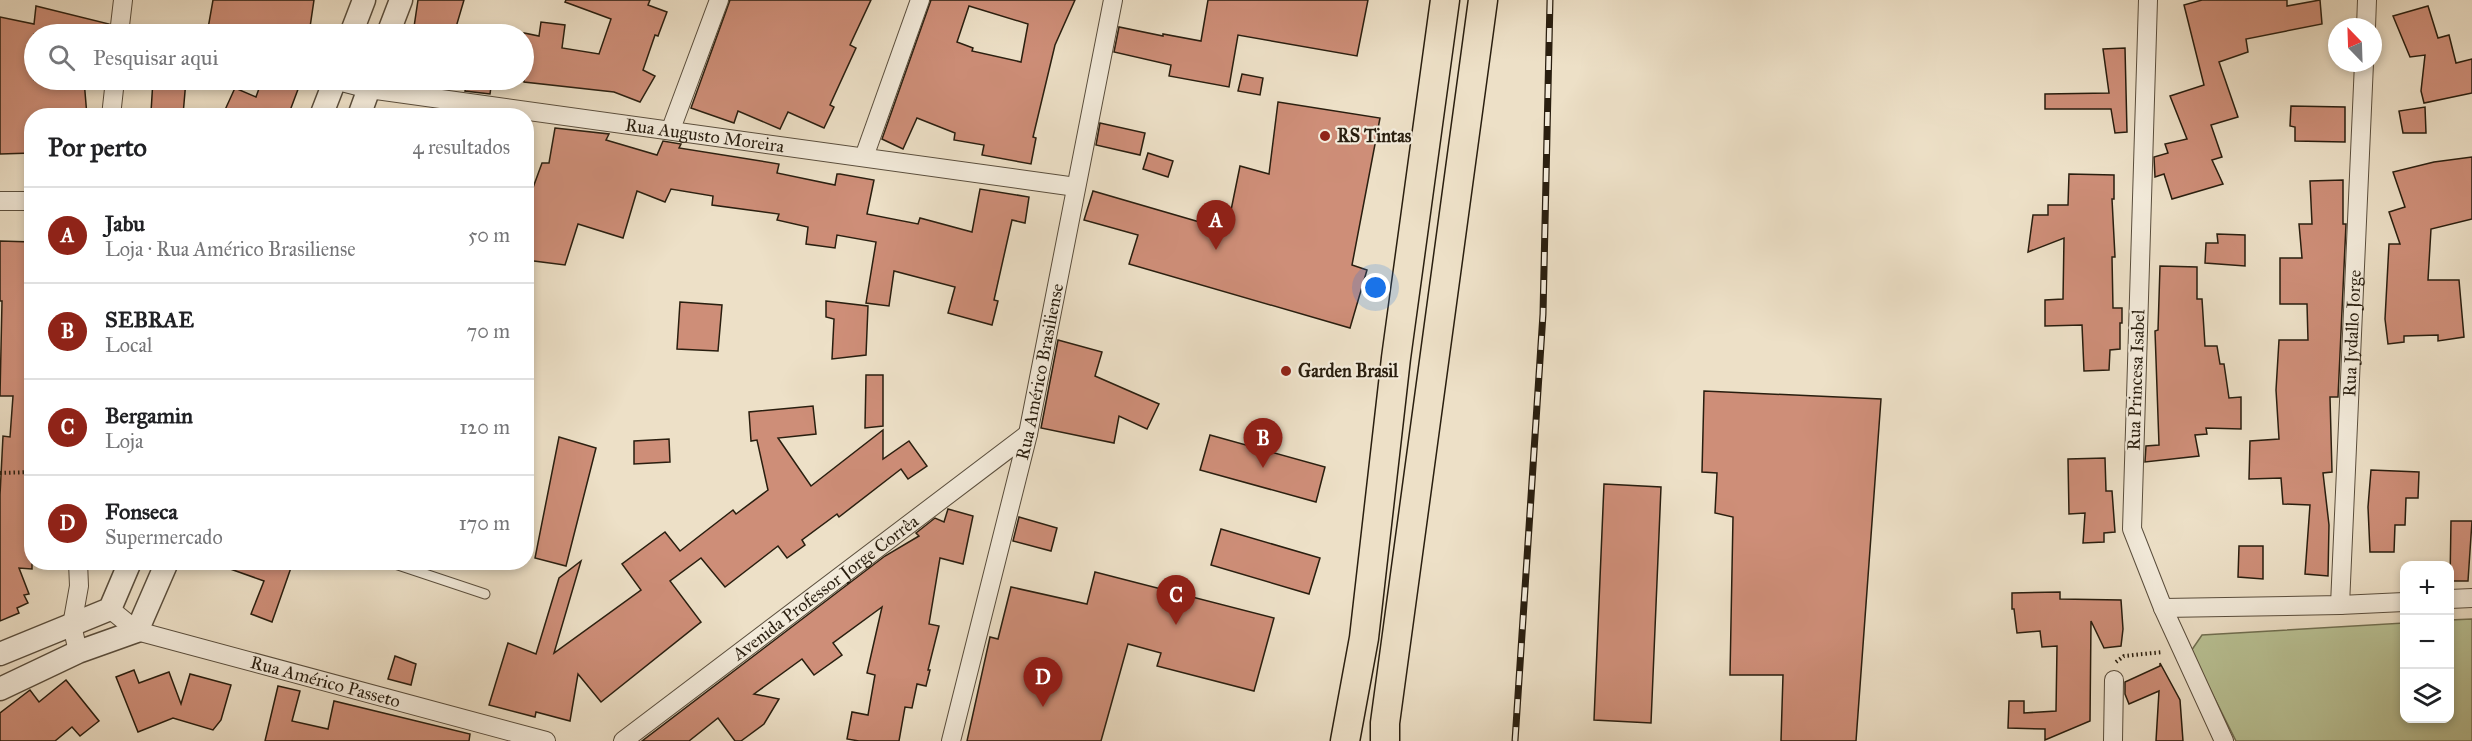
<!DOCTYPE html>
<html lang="pt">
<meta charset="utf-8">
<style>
body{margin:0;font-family:"IM FELL Great Primer",serif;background:#f2f2f2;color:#202124}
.controls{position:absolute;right:18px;bottom:18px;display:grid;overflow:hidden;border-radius:12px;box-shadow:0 3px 9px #0003}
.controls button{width:54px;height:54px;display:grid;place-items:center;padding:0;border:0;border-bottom:2px solid #e0e0e0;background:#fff;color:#202124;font:30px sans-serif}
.compass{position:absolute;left:2328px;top:18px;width:54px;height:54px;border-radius:50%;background:#fff;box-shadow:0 3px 9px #0003;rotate:337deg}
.you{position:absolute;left:1376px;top:288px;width:21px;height:21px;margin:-15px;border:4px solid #fff;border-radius:50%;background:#1a73e8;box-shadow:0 0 0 9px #1a73e833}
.badge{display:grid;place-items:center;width:39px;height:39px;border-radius:50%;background:#8f2418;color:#fff;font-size:20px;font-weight:700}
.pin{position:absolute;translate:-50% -50px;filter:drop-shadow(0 2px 3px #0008)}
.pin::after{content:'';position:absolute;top:32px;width:21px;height:18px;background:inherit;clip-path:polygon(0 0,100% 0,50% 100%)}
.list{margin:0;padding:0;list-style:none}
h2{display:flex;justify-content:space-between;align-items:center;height:78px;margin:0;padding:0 24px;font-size:26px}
h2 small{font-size:20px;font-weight:400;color:#757577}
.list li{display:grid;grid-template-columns:39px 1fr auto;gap:18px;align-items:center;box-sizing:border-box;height:96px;padding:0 24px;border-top:2px solid #e0e0e0}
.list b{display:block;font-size:22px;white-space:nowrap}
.list p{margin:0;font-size:20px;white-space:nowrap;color:#757577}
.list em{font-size:20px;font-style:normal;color:#757577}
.icon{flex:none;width:33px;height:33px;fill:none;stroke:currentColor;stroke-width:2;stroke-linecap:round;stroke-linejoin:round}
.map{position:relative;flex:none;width:2472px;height:741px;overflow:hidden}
.search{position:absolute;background:#fff;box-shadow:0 3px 9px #0003;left:24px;top:24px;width:510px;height:66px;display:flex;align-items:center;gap:15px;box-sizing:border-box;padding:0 21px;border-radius:33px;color:#757577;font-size:22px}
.panel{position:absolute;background:#fff;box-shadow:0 3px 9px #0003;left:24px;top:108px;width:510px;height:462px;border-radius:24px}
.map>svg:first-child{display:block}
</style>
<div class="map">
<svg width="2472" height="741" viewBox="0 0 2472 741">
<rect width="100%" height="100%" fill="#ede0c7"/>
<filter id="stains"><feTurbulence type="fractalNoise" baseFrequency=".00333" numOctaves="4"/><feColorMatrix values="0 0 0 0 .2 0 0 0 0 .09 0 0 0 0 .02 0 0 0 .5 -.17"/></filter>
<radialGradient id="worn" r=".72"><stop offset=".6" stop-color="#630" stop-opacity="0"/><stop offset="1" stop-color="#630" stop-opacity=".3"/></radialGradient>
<polygon fill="#b9c295" stroke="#717052" stroke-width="1.5" points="2472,619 2472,741 2236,741 2191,651 2202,635 2404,623 2404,718 2450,718 2450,620"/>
<g fill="#ce8e78" stroke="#291e0f" stroke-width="1.5" fill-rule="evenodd">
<polygon points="213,0 314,0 309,34 207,34"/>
<polygon points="418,0 464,0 454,34 414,27"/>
<polygon points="566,0 650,0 648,5 667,12 658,36 655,35 643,70 655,76 640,102 614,92 524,82 524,33 539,36 541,22 565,25 562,48 599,54 611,19 565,2"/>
<polygon points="730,0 871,0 850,45 856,48 830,105 834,107 824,128 788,112 780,129 738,111 734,123 691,108"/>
<path d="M931 0H1075L1055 45 1033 137 1036 138 1031 164 982 155 984 145 954 140 955 133 917 118 903 149 882 139ZM969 6 1028 24 1021 62 972 51 973 48 957 42Z"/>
<polygon points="1208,0 1368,0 1357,56 1238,35 1229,87 1169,76 1171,65 1114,52 1119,27 1163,36 1163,34 1201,41"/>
<polygon points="2202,0 2287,0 2287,6 2320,0 2322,24 2246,39 2248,52 2219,62 2238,117 2211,125 2222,157 2212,160 2223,184 2172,199 2164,174 2155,177 2154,157 2168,153 2165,144 2187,139 2170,96 2204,85 2184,5"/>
<polygon points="36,6 109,24 108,34 34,34 34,80 84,80 87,116 32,116 32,153 0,154 0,17 34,24"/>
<polygon points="2428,6 2438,38 2449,35 2456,63 2472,59 2472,93 2424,103 2421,91 2425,55 2410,57 2393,16"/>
<polygon points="2125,48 2127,132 2115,133 2111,109 2045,109 2045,94 2109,93 2103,49"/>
<polygon points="1242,74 1263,78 1260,95 1238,91"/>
<polygon points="153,80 186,80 183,115 151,112"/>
<polygon points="262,80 288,80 300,84 288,116 233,116 224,112 235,88 256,97"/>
<polygon points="467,80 492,80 490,94 465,91"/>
<polygon points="1278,102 1380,118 1352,265 1367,270 1350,328 1129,264 1138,235 1084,220 1093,191 1227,230 1240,166 1269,174"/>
<polygon points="2291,106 2345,107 2345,142 2295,141 2295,127 2290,126"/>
<polygon points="2425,107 2426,133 2403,133 2399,111"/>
<polygon points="1100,123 1145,133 1140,155 1096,145"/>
<polygon points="555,128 609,134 606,140 657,155 663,141 681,144 679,148 779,164 777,173 835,185 837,174 840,174 874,180 867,214 918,224 920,218 972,232 980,189 1029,197 1025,223 1012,220 994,300 998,301 992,325 948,313 955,287 894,271 889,306 866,303 876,242 837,235 835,248 806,244 808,227 777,220 779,214 712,205 713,196 671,189 665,202 637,191 623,238 578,224 565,265 526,260 526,207 542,163 549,163"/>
<polygon points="1148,153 1173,161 1168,177 1143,169"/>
<polygon points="2472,157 2472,219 2431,229 2428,280 2459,280 2464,337 2438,341 2438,335 2404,336 2404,342 2388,344 2385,319 2389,244 2400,244 2389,212 2405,207 2393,172 2434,162"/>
<polygon points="2069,174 2114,175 2114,199 2112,199 2115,257 2112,257 2113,308 2122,308 2122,323 2120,323 2120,349 2110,350 2109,370 2084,371 2082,325 2045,326 2045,300 2063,299 2064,238 2028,252 2033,215 2048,215 2048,205 2068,205"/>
<polygon points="2343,180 2343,224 2346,224 2338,397 2330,397 2332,472 2323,473 2329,525 2328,576 2305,574 2310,505 2283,504 2281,478 2249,479 2250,441 2279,439 2276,390 2279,340 2308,340 2307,304 2280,304 2280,258 2302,258 2299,224 2312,224 2310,181"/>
<polygon points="2217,234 2245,235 2245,266 2205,263 2206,243 2218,243"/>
<polygon points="0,241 32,242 32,569 19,568 29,594 24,595 28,603 17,608 19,613 0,621 0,495 3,436 10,437 13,396 0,396 2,301 0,301"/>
<polygon points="2160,266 2197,267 2197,299 2202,299 2205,346 2217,346 2220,364 2224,364 2229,398 2241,397 2241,429 2206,428 2207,434 2195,435 2199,456 2145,462 2146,446 2159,445 2155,331 2158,330"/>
<polygon points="826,301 868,306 866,355 832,359 834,319 826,317"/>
<polygon points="680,302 722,305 718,351 677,349"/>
<polygon points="1058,340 1102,352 1095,376 1159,404 1147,429 1119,416 1114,443 1041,428"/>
<polygon points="866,375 883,375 883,426 865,428"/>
<polygon points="1704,391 1881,399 1856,741 1781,741 1783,675 1730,675 1733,517 1715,513 1717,473 1702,472"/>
<polygon points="813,406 816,434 778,438 811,486 883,430 883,459 909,441 927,466 908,479 901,469 839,517 837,514 802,540 805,545 787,558 778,546 725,587 701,558 670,581 701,622 601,702 578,674 570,721 536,712 535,717 489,705 508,643 536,654 559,578 581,561 554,653 641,590 622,564 665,532 680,551 733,510 736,514 768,490 757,440 751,441 749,412"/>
<polygon points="1210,435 1325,467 1316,502 1200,470"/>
<polygon points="559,437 596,448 566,566 535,558"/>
<polygon points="669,439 670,462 634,464 634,441"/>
<polygon points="2105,458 2106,491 2112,491 2115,532 2104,533 2104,542 2083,543 2085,513 2069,514 2068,459"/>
<polygon points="2371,470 2419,472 2418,498 2406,498 2405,525 2395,525 2394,552 2370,552 2368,507"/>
<polygon points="1604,484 1661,487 1651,723 1594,720"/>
<polygon points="948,509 973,516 963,564 940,558 929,624 939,626 928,670 930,670 926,686 917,684 912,708 905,707 899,741 859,741 847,739 852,712 868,715 875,675 867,673 882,607 833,643 842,655 814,675 802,659 754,694 779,699 764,724 741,741 735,741 718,718 689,741 642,741 885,556 919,536 916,533 935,518 944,522"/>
<polygon points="1019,517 1057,528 1051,551 1013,541"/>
<polygon points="2451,521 2472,521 2468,581 2450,581"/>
<polygon points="1221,529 1320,558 1309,594 1211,565"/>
<polygon points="2239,546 2263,546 2263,579 2238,577"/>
<polygon points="220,562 293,562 272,622 251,614 264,581 219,565"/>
<polygon points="1095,572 1274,618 1254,691 1157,666 1161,653 1128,644 1101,741 967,741 990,637 998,639 1011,587 1087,604"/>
<polygon points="2060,592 2060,599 2121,600 2123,629 2121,646 2104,648 2091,621 2090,721 2045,740 2045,729 2008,728 2009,701 2024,701 2024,713 2056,711 2057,646 2042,647 2040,631 2017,633 2014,609 2012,609 2012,593"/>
<polygon points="395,656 416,664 411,685 388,679"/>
<polygon points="2160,663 2180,700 2183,741 2156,741 2159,691 2129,704 2125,694 2125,682 2160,666"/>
<polygon points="134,670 139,683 169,672 181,704 190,674 231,685 221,720 213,730 173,718 138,732 116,677"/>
<polygon points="66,680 99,721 80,736 72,727 55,741 0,741 0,713 30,690 39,702"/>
<polygon points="278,686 300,691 292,721 328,729 334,701 470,734 469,741 265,741"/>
</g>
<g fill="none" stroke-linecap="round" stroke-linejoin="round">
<g stroke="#5a4e3d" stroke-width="11">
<polyline id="service" points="389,562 485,594"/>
</g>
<g stroke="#5a4e3d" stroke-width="20">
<g id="minor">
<polyline points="2148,0 2132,529 2163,608 2224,741"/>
<polyline points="2366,27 2367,0"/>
<polyline points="119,34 123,0"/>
<path id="s1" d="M334 80 369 89 1076 187"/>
<polyline points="111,116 115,80"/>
<polyline points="671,129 719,0"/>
<polyline points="864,157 920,0"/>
<polyline points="0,201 32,201"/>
<polyline points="2450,599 2472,598"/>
<path id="s2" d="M2340 605 2364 63"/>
<polyline points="2163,608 2340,605 2404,602"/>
<path id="s3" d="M110 609 137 631 546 741"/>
<polyline points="78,652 72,625 79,586 78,562"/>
<path id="s4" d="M623 741 1028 434"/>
<path id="s5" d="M951 741 1028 434 1113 0"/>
<polyline points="2113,741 2114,680"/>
</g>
</g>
<g stroke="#5a4e3d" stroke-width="25">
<g id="tertiary">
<polyline points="351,34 364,0"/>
<polyline points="388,34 401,0"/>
<polyline points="321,116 335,80"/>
<polyline points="359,116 372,80"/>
<polyline points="0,654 110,609 130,562"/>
<polyline points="0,689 78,652 137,631 167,562"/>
</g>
</g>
<g stroke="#291e0f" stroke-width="31">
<g id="primary">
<polyline points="1345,741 1364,638 1396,358 1445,0"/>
<polyline points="1385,741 1385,723 1483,0"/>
</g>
</g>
<g stroke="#291e0f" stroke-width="4" stroke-dasharray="1.5 3" stroke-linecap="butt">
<polyline points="0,473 32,472"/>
<polyline points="2116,662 2124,656 2163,652"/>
</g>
<use href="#service" stroke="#f3ebdb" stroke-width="9"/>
<use href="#minor" stroke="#f3ebdb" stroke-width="18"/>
<use href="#tertiary" stroke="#f3ebdb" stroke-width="22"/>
<use href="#primary" stroke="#ede0c7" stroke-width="28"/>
<g stroke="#291e0f" stroke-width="7">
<polyline id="rail" points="1515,741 1543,314 1550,0"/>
</g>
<use href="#rail" stroke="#f3ebdb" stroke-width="4.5" stroke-dasharray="14" stroke-linecap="butt"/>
</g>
<g fill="#8f2418" stroke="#f3ebdb" stroke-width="2">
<circle cx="1325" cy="136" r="6"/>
<circle cx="1286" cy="371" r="6"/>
</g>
<g text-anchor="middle" stroke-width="4.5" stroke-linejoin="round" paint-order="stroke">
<g font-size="18" fill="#291e0f" stroke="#f3ebdb">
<text dy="6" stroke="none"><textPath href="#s1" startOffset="375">Rua Augusto Moreira</textPath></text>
<text dy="6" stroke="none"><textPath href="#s2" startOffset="272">Rua Jydallo Jorge</textPath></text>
<text dy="6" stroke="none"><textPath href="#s5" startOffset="380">Rua Américo Brasiliense</textPath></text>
<text transform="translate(2136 380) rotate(-88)" y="6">Rua Princesa Isabel</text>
<text dy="6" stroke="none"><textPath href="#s4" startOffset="254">Avenida Professor Jorge Corrêa</textPath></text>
<text dy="6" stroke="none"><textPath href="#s3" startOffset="230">Rua Américo Passeto</textPath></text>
</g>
<g font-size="18" font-weight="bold" fill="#291e0f" stroke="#f3ebdb" text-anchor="start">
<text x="1337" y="142">RS Tintas</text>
<text x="1298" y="377">Garden Brasil</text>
</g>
</g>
<rect width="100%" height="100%" filter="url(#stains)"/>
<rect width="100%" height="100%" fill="url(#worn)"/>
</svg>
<div class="controls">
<button>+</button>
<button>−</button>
<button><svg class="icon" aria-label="layers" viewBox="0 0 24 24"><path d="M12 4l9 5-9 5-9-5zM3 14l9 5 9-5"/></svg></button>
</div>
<svg class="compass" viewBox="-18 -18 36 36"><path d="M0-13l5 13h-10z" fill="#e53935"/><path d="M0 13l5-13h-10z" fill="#757577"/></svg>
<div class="you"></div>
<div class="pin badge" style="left:1216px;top:250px">A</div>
<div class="pin badge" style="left:1263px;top:468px">B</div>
<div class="pin badge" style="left:1176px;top:625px">C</div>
<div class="pin badge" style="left:1043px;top:707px">D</div>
<div class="search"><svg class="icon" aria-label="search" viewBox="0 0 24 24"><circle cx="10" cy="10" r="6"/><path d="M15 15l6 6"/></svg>Pesquisar aqui</div>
<section class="panel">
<h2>Por perto<small>4 resultados</small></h2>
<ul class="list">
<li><span class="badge">A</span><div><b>Jabu</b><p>Loja · Rua Américo Brasiliense</p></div><em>50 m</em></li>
<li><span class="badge">B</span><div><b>SEBRAE</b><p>Local</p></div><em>70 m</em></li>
<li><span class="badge">C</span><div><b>Bergamin</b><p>Loja</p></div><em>120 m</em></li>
<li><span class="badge">D</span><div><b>Fonseca</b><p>Supermercado</p></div><em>170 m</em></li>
</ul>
</section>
</div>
